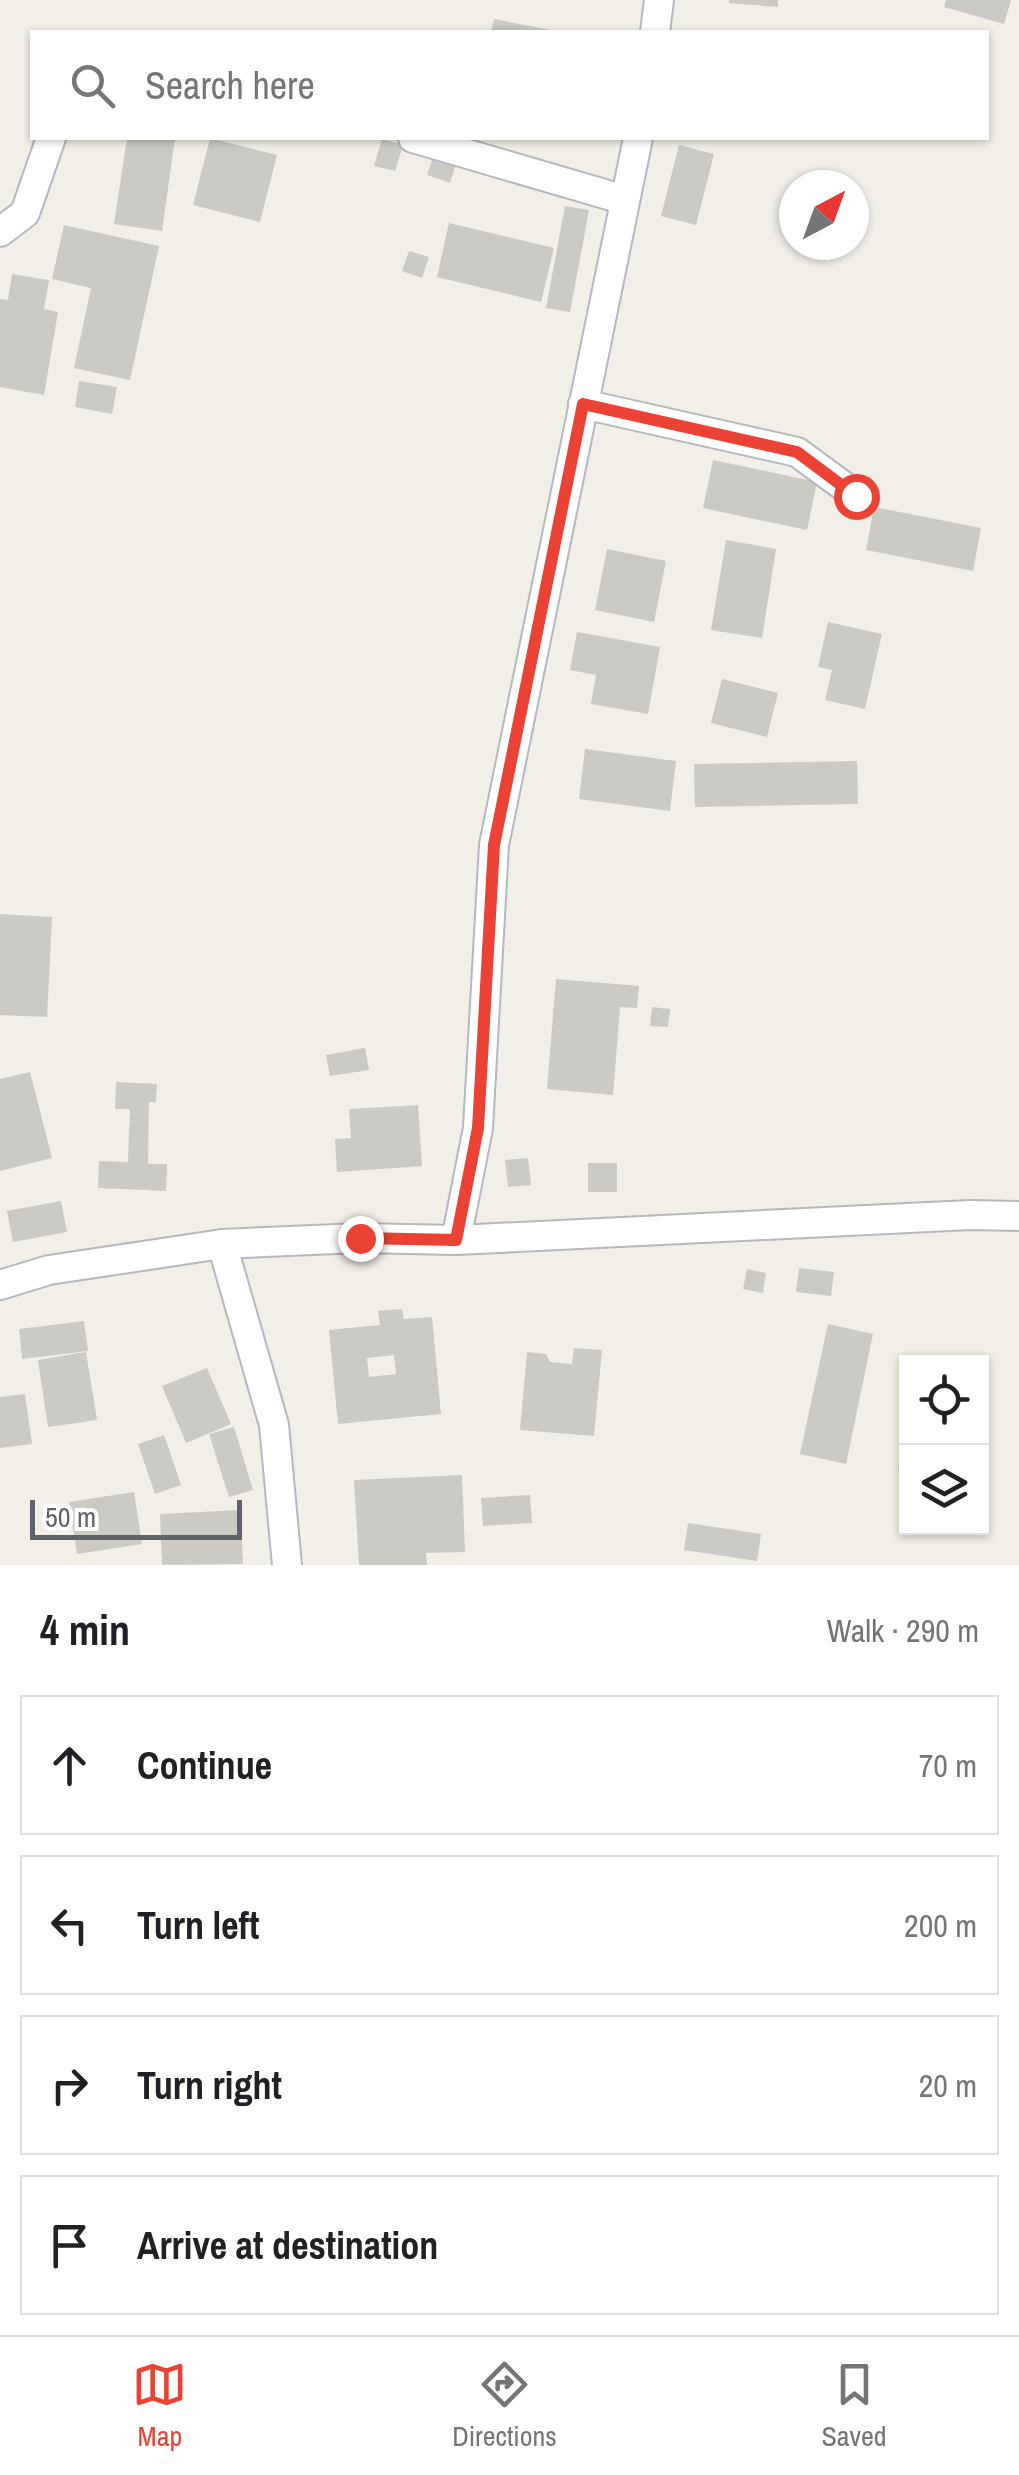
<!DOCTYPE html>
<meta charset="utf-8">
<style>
body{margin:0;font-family:"Archivo Narrow",sans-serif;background:#f6f6f6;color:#202124}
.controls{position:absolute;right:30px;bottom:30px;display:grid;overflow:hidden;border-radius:0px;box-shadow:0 2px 8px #0004}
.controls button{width:90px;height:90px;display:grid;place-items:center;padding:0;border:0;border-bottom:2px solid #e0e0e0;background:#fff;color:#202124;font:50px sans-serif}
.compass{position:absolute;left:779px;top:170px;width:90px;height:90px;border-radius:50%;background:#fff;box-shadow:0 2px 8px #0004;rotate:41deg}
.scale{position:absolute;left:30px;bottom:25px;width:212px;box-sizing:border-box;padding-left:10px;border:5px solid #5f6368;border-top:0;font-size:28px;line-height:35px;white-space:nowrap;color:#5f6368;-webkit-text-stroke:8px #fff;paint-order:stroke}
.stop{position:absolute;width:30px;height:30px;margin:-22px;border:8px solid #ea4335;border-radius:50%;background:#fff}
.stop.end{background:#ea4335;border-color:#fff;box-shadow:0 2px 10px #0008}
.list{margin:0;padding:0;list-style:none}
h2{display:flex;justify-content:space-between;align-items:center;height:130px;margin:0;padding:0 40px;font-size:42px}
h2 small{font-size:32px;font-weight:400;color:#757577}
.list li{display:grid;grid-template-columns:65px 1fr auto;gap:30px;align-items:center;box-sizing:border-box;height:140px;margin:0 20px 20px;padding:0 20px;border:2px solid #e0e0e0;border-radius:0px}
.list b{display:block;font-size:38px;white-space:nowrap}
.list em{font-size:32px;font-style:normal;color:#757577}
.icon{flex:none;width:55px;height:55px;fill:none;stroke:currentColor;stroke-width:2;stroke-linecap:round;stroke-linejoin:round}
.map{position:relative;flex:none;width:1019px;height:1565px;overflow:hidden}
.search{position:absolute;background:#fff;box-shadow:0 2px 8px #0004;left:30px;right:30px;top:30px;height:110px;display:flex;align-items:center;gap:25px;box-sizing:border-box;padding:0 35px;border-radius:0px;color:#757577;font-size:38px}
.sheet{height:770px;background:#fff}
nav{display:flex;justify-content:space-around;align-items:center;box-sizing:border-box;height:140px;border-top:2px solid #e0e0e0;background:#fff;font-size:28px;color:#757577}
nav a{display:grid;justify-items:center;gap:5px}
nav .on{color:#ea4335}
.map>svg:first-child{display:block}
</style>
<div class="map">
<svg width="1019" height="1565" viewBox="0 0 1019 1565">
<rect width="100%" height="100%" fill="#f1efe8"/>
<g fill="#cccac5" fill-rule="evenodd">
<polygon points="729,0 778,0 778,7 729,3"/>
<polygon points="946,0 1011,0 1004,24 944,7"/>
<polygon points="494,19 556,31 555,32 491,32"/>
<polygon points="127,138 175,138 162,231 114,224"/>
<polygon points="210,138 277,155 260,222 193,205"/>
<polygon points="382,139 403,145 395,171 374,166"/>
<polygon points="679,145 714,154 696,225 661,216"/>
<polygon points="436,149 458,157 450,183 427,175"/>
<polygon points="565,206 589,210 570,312 546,308"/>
<polygon points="449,223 554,248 541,302 437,277"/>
<polygon points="64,225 159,246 130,380 74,368 91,288 52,279"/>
<polygon points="409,251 429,257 422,278 402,271"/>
<polygon points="12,274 49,280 44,309 58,312 44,395 0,387 0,299 8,300"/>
<polygon points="79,381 117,387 112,414 75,407"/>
<polygon points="713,460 817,482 807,530 703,508"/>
<polygon points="874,507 981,528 973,571 866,550"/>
<polygon points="726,540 776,549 762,638 711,630"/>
<polygon points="607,549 666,561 654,622 595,610"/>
<polygon points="828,622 882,634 865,709 825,700 832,670 818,667"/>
<polygon points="577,632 660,647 648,714 591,704 596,675 570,670"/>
<polygon points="722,679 778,693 767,737 711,723"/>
<polygon points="585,749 676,761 670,811 579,799"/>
<polygon points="857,761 858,804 695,807 694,764"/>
<polygon points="0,914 52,917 47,1017 0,1015"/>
<polygon points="556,979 639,986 637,1008 620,1007 613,1095 547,1089"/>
<polygon points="652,1007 670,1009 668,1027 650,1026"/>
<polygon points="365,1048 369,1070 330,1076 326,1055"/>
<polygon points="30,1072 52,1158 0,1171 0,1079"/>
<polygon points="116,1082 157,1084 156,1102 149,1102 148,1164 167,1164 166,1191 98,1188 99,1161 128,1162 130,1109 115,1109"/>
<polygon points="418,1105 422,1166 337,1172 335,1139 351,1138 349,1109"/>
<polygon points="528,1158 531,1185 508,1187 505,1160"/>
<rect x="588" y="1163" width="29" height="29"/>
<polygon points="61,1201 67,1232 13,1242 7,1211"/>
<polygon points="799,1268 834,1272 831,1296 796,1292"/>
<polygon points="747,1269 766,1273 763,1293 743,1289"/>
<path d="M402 1309 404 1319 432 1317 441 1414 338 1424 329 1330 380 1325 378 1311ZM394 1355 396 1374 369 1377 367 1358Z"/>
<polygon points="84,1321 88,1351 22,1359 19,1329"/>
<polygon points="828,1324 873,1334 846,1464 800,1454"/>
<polygon points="574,1348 602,1350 594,1436 520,1430 527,1352 546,1354 550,1362 572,1364"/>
<polygon points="86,1352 97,1420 48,1427 38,1360"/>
<polygon points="207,1368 231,1424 186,1443 162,1386"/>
<polygon points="25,1394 32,1444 0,1448 0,1397"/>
<polygon points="234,1427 253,1490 229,1497 209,1434"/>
<polygon points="904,1429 906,1430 906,1470 898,1469"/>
<polygon points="164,1435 181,1485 155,1494 138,1444"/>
<polygon points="462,1475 465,1552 426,1553 427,1565 359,1565 354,1480"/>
<polygon points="134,1492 142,1544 77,1554 69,1502"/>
<polygon points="530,1495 532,1523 483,1526 481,1498"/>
<polygon points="241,1510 243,1564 162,1565 160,1514"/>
<polygon points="688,1523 761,1534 757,1561 684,1550"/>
</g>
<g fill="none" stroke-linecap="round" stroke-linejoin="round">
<g stroke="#b5b8bc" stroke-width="32">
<g id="minor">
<polyline points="655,32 659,0"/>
<polyline points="413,138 625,200"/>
<polyline points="0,232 25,213 51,138"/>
<polyline points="583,404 797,452 857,496"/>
<polyline points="456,1240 478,1128 494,845 638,138"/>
<polyline points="222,1244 274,1425 287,1565"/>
<polyline points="0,1285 49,1270 222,1244 360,1238 456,1240 970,1215 1019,1216"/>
</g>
</g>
<use href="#minor" stroke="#fff" stroke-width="28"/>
</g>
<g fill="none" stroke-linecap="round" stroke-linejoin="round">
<polyline stroke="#ea4335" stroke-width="12" points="360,1238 456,1240 478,1128 494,845 583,404 797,452 856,496"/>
</g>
</svg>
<div class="controls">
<button><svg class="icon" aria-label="locate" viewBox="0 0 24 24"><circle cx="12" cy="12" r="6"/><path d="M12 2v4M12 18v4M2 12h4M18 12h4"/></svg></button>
<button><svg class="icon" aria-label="layers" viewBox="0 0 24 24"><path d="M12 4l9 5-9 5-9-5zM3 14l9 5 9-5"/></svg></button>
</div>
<svg class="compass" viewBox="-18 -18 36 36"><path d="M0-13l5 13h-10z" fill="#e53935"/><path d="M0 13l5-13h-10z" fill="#757577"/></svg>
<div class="scale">50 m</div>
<div class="stop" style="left:856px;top:496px"></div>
<div class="stop end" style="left:360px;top:1238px"></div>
<div class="search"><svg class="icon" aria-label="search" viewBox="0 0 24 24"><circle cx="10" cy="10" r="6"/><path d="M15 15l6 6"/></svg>Search here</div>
</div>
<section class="sheet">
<h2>4 min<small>Walk · 290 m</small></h2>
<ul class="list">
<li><svg class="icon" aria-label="ahead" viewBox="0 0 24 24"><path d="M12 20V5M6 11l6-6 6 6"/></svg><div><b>Continue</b></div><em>70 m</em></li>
<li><svg class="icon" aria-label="left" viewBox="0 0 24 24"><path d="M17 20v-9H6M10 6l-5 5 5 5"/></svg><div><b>Turn left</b></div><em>200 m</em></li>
<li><svg class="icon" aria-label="right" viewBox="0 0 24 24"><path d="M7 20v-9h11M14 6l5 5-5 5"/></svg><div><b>Turn right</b></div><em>20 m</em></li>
<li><svg class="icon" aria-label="arrive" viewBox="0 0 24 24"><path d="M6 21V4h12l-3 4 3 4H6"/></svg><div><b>Arrive at destination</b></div></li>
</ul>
</section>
<nav>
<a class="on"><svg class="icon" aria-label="map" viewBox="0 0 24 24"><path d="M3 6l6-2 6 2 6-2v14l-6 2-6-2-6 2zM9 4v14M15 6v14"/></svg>Map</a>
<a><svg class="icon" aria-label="directions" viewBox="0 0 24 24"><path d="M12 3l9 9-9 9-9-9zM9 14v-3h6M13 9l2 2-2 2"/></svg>Directions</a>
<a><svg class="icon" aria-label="saved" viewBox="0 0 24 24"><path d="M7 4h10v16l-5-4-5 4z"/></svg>Saved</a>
</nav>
